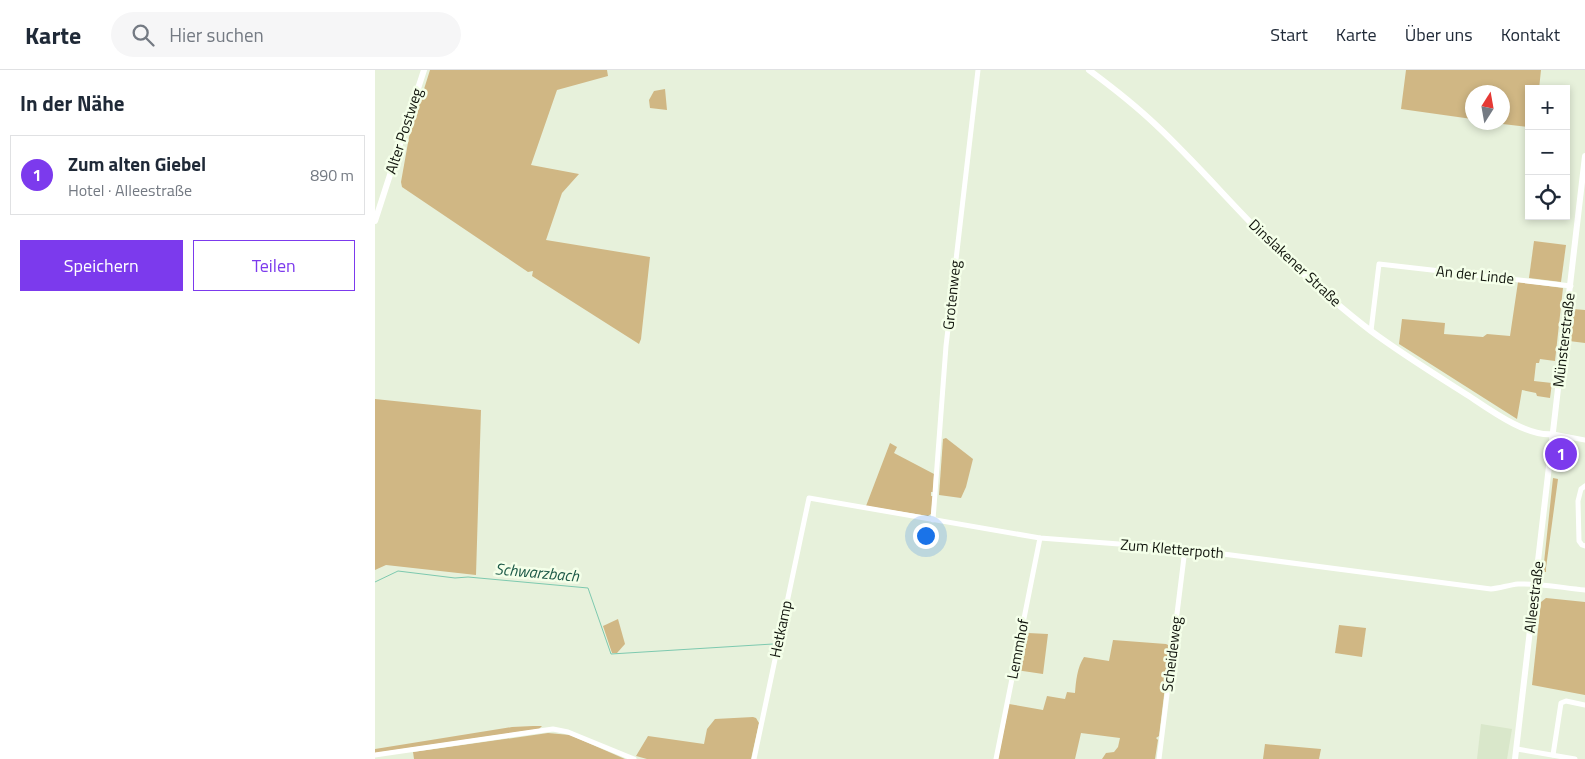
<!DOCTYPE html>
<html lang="de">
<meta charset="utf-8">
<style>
body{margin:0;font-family:"Titillium Web",sans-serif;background:#f6f6f7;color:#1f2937}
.controls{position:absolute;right:15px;top:15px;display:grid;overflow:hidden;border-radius:0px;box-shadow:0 2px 8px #0003}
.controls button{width:45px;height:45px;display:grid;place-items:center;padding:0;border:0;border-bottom:1px solid #e0e1e3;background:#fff;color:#1f2937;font:25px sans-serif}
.compass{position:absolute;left:1090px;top:15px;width:45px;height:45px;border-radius:50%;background:#fff;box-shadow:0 2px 8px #0003;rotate:11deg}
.you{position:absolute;left:550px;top:465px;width:18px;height:18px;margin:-12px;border:4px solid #fff;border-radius:50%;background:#1a73e8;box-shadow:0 0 0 8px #1a73e833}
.badge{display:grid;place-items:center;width:32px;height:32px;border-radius:50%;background:#7c3aed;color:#fff;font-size:16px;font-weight:700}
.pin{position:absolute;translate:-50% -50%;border:2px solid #fff;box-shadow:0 1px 5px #0006}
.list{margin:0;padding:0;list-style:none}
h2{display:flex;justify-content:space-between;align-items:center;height:65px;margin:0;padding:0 20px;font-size:21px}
h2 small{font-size:16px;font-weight:400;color:#747a83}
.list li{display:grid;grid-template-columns:32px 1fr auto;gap:15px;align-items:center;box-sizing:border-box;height:80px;margin:0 10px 10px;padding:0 10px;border:1px solid #e0e1e3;border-radius:0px}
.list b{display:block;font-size:19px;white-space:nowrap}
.list p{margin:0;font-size:16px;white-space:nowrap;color:#747a83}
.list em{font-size:16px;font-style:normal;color:#747a83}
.actions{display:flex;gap:10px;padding:15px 20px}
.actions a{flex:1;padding:11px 0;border:1px solid #7c3aed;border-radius:0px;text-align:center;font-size:18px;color:#7c3aed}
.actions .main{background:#7c3aed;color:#fff}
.icon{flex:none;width:28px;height:28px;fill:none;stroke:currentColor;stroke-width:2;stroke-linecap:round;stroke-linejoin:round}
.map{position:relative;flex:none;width:1210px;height:689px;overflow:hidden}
header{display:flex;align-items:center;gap:30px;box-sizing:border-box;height:70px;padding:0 25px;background:#fff;border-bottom:1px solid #e0e1e3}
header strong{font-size:24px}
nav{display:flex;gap:28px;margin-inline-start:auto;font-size:18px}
.search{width:350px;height:45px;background:#f6f6f7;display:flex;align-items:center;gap:12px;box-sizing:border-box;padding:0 18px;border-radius:28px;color:#747a83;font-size:19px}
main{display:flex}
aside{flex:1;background:#fff}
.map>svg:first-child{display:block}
</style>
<header>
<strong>Karte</strong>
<div class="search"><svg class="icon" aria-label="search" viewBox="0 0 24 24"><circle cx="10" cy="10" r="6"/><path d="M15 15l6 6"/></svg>Hier suchen</div>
<nav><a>Start</a><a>Karte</a><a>Über uns</a><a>Kontakt</a></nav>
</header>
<main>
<aside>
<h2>In der Nähe<small></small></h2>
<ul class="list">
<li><span class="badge">1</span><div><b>Zum alten Giebel</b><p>Hotel · Alleestraße</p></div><em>890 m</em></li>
</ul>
<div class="actions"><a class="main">Speichern</a><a>Teilen</a></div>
</aside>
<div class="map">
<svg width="1210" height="689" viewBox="0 0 1210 689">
<rect width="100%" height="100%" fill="#e7f1db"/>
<polygon fill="#d9e7ca" points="1106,654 1137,659 1132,689 1102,689"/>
<g fill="#d0b784">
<polygon points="55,0 232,0 233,6 182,20 156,95 204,104 187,123 171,170 275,187 266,269 264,274 157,206 158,201 153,202 27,117 26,112 34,67"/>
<polygon points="1031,0 1166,0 1164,19 1154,19 1154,57 1119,53 1128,52 1128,22 1098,22 1097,49 1026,39"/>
<polygon points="290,19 292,40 275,38 274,30 279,21"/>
<polygon points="1159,171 1191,175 1186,212 1154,208"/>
<polygon points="1143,212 1188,218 1180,291 1165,289 1164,293 1161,293 1159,311 1177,313 1175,328 1162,326 1161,323 1147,320 1142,349 1024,274 1027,249 1070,253 1069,264 1108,267 1112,264 1135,266"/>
<polygon points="1198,239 1210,240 1210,273 1194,271"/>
<polygon points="0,329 106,340 101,505 11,495 0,500"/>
<polygon points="571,368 598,389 591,417 586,428 564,425 568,369"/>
<polygon points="515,373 522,377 519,383 559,404 558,422 556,422 556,426 558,426 556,444 553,446 491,436"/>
<polygon points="1178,408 1183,409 1171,498 1171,502 1168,502"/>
<polygon points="1171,528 1210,532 1210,625 1157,615 1166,532"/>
<polygon points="243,549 250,574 242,583 237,583 228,556"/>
<polygon points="964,555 991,558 987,587 960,583"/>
<polygon points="653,563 673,564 668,604 641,600 648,566 649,564"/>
<path d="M738 570 791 574 795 576 784 666 781 668 783 670 780 689H727L731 683 739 682 743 677 745 668 706 663 700 689H623L634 634 668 640 672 626 690 629 692 622 700 623C701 611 702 598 709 587L734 591Z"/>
<polygon points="378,647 381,648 384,653 376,689 272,689 261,686 273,666 329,674 332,659 340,649"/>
<polygon points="158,656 167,656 164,659 0,683 0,679 137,657"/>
<polygon points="173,663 195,665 250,689 39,689 38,682"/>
<polygon points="890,674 946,679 944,689 888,689"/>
</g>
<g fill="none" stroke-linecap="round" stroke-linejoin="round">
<polyline stroke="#7dc9af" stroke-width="1" points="0,512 23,501 80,508 93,507 213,518 236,584 398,574"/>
<g stroke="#fff" stroke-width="5">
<polyline points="996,261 1004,194 1196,216"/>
<polyline points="1178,364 1210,370"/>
<polyline points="1210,416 1206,419 1203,431 1204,471 1207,475 1210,476"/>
<polyline points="558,450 571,276 603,0"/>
<polyline points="1142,679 1200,689"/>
<polyline points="0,685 178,659 193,662 259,689"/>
<polyline points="1178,685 1186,633 1191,631 1210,635"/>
<path d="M379 689 434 428 665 468 810 479 1116 519C1125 518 1134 515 1143 514 1165 513 1188 518 1210 520"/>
<polyline points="621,689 665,468"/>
<polyline points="784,689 810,479"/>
</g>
<g stroke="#fff" stroke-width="6">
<path d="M714 0C737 17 760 35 781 55 827 98 867 147 913 190 940 215 967 239 996 261 1027 284 1061 305 1094 326 1115 340 1152 367 1178 364"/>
<polyline points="0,151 49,0"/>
<polyline points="1140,689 1210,86"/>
</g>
</g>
<g text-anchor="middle" stroke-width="5" stroke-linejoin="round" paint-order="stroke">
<g font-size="15" fill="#0f130b" stroke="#f4ffe9">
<text transform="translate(29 61) rotate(-72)" y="5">Alter Postweg</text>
<text transform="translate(920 193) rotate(43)" y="5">Dinslakener Straße</text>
<text transform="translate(1100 205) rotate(6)" y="5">An der Linde</text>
<text transform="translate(577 225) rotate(-84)" y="5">Grotenweg</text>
<text transform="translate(1189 270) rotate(-83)" y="5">Münsterstraße</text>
<text transform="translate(797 479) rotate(5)" y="5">Zum Kletterpoth</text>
<text transform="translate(1159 527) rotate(-83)" y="5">Alleestraße</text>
<text transform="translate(406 559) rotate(-78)" y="5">Hetkamp</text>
<text transform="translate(643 579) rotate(-79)" y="5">Lemmhof</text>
<text transform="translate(797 584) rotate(-83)" y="5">Scheideweg</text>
</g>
<g font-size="16" font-style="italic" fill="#1d5a48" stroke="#f4ffe9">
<text transform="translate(162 502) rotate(5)" y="6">Schwarzbach</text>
</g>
</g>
</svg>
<div class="controls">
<button>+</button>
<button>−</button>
<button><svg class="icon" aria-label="locate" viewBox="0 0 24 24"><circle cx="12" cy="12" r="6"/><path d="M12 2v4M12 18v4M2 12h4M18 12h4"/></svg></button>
</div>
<svg class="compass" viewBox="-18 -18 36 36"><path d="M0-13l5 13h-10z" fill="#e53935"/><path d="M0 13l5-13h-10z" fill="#747a83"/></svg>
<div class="you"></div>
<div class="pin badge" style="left:1186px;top:384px">1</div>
</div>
</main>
